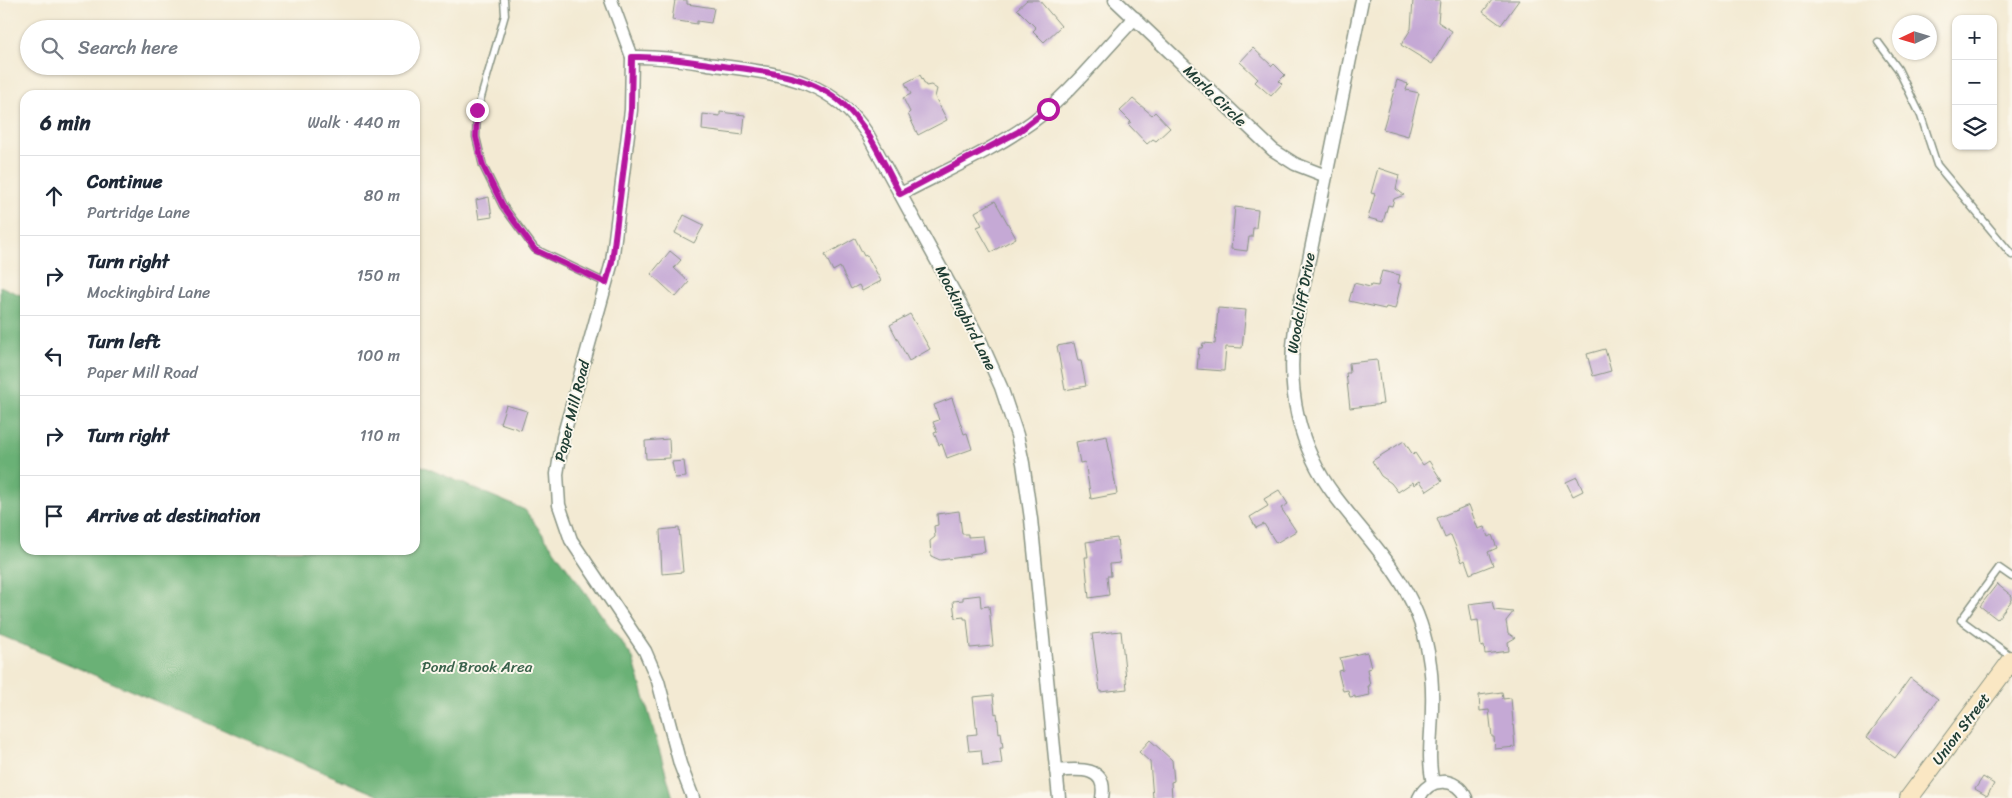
<!DOCTYPE html>
<meta charset="utf-8">
<style>
body{margin:0;font-family:Sriracha,sans-serif;background:#f2f2f3;color:#1f2937}
.controls{position:absolute;right:15px;top:15px;display:grid;overflow:hidden;border-radius:10px;box-shadow:0 1px 4px #0004}
.controls button{width:45px;height:45px;display:grid;place-items:center;padding:0;border:0;border-bottom:1px solid #e0e1e3;background:#fff;color:#1f2937;font:25px sans-serif}
.compass{position:absolute;left:1892px;top:15px;width:45px;height:45px;border-radius:50%;background:#fff;box-shadow:0 1px 4px #0004;rotate:266deg}
.stop{position:absolute;width:15px;height:15px;margin:-11px;border:4px solid #b5179e;border-radius:50%;background:#fff}
.stop.end{background:#b5179e;border-color:#fff;box-shadow:0 1px 5px #0008}
.list{margin:0;padding:0;list-style:none}
h2{display:flex;justify-content:space-between;align-items:center;height:65px;margin:0;padding:0 20px;font-size:21px}
h2 small{font-size:16px;font-weight:400;color:#747a83}
.list li{display:grid;grid-template-columns:32px 1fr auto;gap:15px;align-items:center;box-sizing:border-box;height:80px;padding:0 20px;border-top:1px solid #e0e1e3}
.list b{display:block;font-size:19px;white-space:nowrap}
.list p{margin:0;font-size:16px;white-space:nowrap;color:#747a83}
.list em{font-size:16px;font-style:normal;color:#747a83}
.icon{flex:none;width:28px;height:28px;fill:none;stroke:currentColor;stroke-width:2;stroke-linecap:round;stroke-linejoin:round}
.map{position:relative;flex:none;width:2012px;height:798px;overflow:hidden}
.search{position:absolute;background:#fff;box-shadow:0 1px 4px #0004;left:20px;top:20px;width:400px;height:55px;display:flex;align-items:center;gap:12px;box-sizing:border-box;padding:0 18px;border-radius:28px;color:#747a83;font-size:19px}
.panel{position:absolute;background:#fff;box-shadow:0 1px 4px #0004;left:20px;top:90px;width:400px;height:465px;border-radius:15px}
.map>svg:first-child{display:block}
</style>
<div class="map">
<svg width="2012" height="798" viewBox="0 0 2012 798">
<rect width="100%" height="100%" fill="#fbf7ec"/>
<filter id="ink" filterUnits="userSpaceOnUse"><feTurbulence type="fractalNoise" baseFrequency=".02" numOctaves="2"/><feDisplacementMap in="SourceGraphic" scale="10" xChannelSelector="R" yChannelSelector="G"/><feConvolveMatrix kernelMatrix="1 2 1 2 8 2 1 2 1" color-interpolation-filters="sRGB"/></filter>
<filter id="wash" filterUnits="userSpaceOnUse"><feTurbulence type="fractalNoise" baseFrequency=".0096" numOctaves="4" result="noise"/><feDisplacementMap in="SourceGraphic" scale="20" xChannelSelector="R" yChannelSelector="G"/><feGaussianBlur stdDeviation="1.12" result="paint"/><feColorMatrix in="noise" values="0 0 0 0 0 0 0 0 0 0 0 0 0 0 0 0 0 1.4 0 .05"/><feComposite in="paint" operator="in"/></filter>
<g filter="url(#wash)">
<rect width="100%" height="100%" fill="#f3ead3"/>
<polygon fill="#6bb176" stroke="#457755" points="0,286 25,297 25,550 415,550 415,463 525,510 633,658 673,798 384,798 0,635"/>
<g id="blocks">
<g fill="#c5a9d5">
<polygon points="675,0 687,0 687,4 714,8 711,23 697,21 697,24 672,20"/>
<polygon points="1027,0 1039,0 1061,26 1044,42 1033,31 1036,28 1017,9"/>
<polygon points="1413,0 1440,0 1438,22 1452,31 1432,64 1401,45 1411,29"/>
<polygon points="1492,0 1519,0 1501,25 1483,12"/>
<polygon points="1253,48 1272,66 1274,64 1285,75 1279,81 1282,84 1271,96 1255,82 1258,79 1240,62"/>
<polygon points="920,75 926,86 931,85 937,89 935,97 947,120 918,135 908,114 910,112 903,98 911,94 905,83"/>
<polygon points="1397,80 1408,84 1406,90 1419,93 1408,136 1383,129"/>
<polygon points="1133,99 1152,115 1155,112 1170,128 1156,141 1153,139 1147,144 1128,124 1131,122 1120,111"/>
<polygon points="720,112 745,115 743,135 702,130 703,114 720,116"/>
<polygon points="1378,168 1399,175 1396,189 1404,195 1394,199 1392,206 1388,205 1383,222 1368,218 1375,194 1371,193"/>
<polygon points="489,197 492,217 479,219 476,200"/>
<polygon points="995,201 1016,238 991,252 977,227 982,225 975,212"/>
<polygon points="1235,207 1258,210 1256,228 1253,228 1252,237 1249,237 1247,251 1231,249"/>
<polygon points="684,215 704,225 694,243 675,233"/>
<polygon points="855,238 864,256 867,255 881,281 862,291 859,285 851,289 840,267 833,271 825,255"/>
<polygon points="670,251 681,260 674,268 689,282 676,297 651,274"/>
<polygon points="1382,271 1400,275 1398,283 1401,284 1395,309 1386,307 1385,309 1349,301 1354,283 1370,287 1371,285 1378,286"/>
<polygon points="1218,308 1246,310 1242,348 1226,347 1224,371 1197,369 1199,348 1202,348 1203,343 1215,344"/>
<polygon points="910,314 930,349 909,361 890,325"/>
<polygon points="1074,343 1078,361 1081,361 1086,386 1065,390 1057,346"/>
<polygon points="1605,349 1611,371 1593,376 1587,354"/>
<polygon points="1377,360 1383,404 1350,408 1346,373 1350,373 1349,363"/>
<polygon points="952,398 964,434 967,433 972,449 947,458 942,444 939,445 934,433 937,432 933,422 939,420 934,405"/>
<polygon points="506,405 527,411 521,430 500,423"/>
<polygon points="1107,436 1117,494 1091,499 1085,462 1080,463 1076,442"/>
<polygon points="669,439 670,458 646,459 645,441"/>
<polygon points="1404,441 1413,455 1415,453 1423,465 1429,461 1442,481 1427,491 1420,481 1414,485 1413,482 1398,492 1391,483 1381,476 1372,461"/>
<polygon points="684,461 686,477 675,478 672,462"/>
<polygon points="1577,477 1583,491 1573,496 1566,482"/>
<polygon points="1279,490 1288,504 1281,508 1296,531 1276,543 1264,524 1256,528 1250,517 1268,506 1264,499"/>
<polygon points="1469,505 1478,529 1484,527 1488,537 1492,535 1497,548 1488,552 1493,565 1470,574 1465,560 1462,562 1451,535 1445,538 1437,518"/>
<polygon points="959,511 962,534 968,534 968,537 983,536 985,552 970,554 970,556 940,560 931,556 930,541 935,537 934,526 938,525 937,514"/>
<polygon points="679,528 683,572 662,574 660,530"/>
<polygon points="1117,538 1120,563 1110,564 1111,576 1107,576 1109,595 1089,598 1085,557 1088,557 1086,542"/>
<polygon points="1997,584 2012,596 2012,600 1997,619 1980,606"/>
<polygon points="980,595 981,607 989,606 993,646 970,648 967,619 964,619 964,617 955,618 953,601 963,600 963,597"/>
<polygon points="1492,601 1494,610 1513,612 1506,621 1508,633 1515,638 1508,642 1509,651 1485,654 1484,646 1481,647 1478,620 1472,621 1469,604"/>
<polygon points="1121,631 1127,689 1100,692 1092,634"/>
<polygon points="1367,652 1371,668 1367,669 1370,686 1368,686 1370,695 1355,698 1355,696 1350,697 1348,690 1343,691 1338,671 1343,670 1340,658"/>
<polygon points="1910,678 1938,699 1895,758 1867,737"/>
<polygon points="1502,692 1503,699 1511,698 1515,747 1495,749 1494,737 1492,737 1489,710 1480,711 1479,695"/>
<polygon points="993,695 995,714 997,713 999,733 1001,732 1003,748 1000,748 1002,764 983,766 981,750 969,751 967,735 977,734 973,697"/>
<polygon points="1150,740 1172,760 1174,781 1171,782 1172,798 1153,798 1150,762 1139,752"/>
<polygon points="1983,777 1994,784 1987,796 1975,789"/>
</g>
</g>
</g>
<g filter="url(#ink)">
<use href="#blocks" fill-opacity="0" stroke="#899484" stroke-width="1"/>
<g fill="none" stroke-linecap="round" stroke-linejoin="round">
<g stroke="#899484" stroke-width="9">
<g id="lane">
<polyline points="504,0 505,15 477,111 476,137 483,166 503,206 535,249 606,283"/>
<polyline points="1878,42 1898,69 1921,116 1937,165 2012,255"/>
<polyline points="2012,577 1999,568 1961,620 2012,657"/>
</g>
</g>
<g stroke="#899484" stroke-width="15">
<g id="street">
<polyline points="611,0 632,57 631,110 612,262 563,437 557,474 559,505 571,540 645,651 658,681 680,764 693,798"/>
<polyline points="1115,0 1273,150 1295,164 1326,176"/>
<path d="M1362 0 1295 328C1286 388 1298 447 1335 496 1364 535 1399 568 1417 614 1429 644 1433 676 1432 707 1432 733 1427 758 1433 783"/>
<path d="M632 57C660 56 687 61 715 65 777 74 831 77 868 135L980 340 1001 387 1017 435 1023 463 1031 519 1059 798"/>
<path d="M901 194C944 171 992 151 1032 122 1070 94 1102 52 1135 18"/>
<path d="M1056 771C1077 769 1108 765 1102 798"/>
<path d="M1419 798C1429 777 1456 776 1466 798"/>
</g>
</g>
<g stroke="#899484" stroke-width="20">
<polyline id="secondary" points="1909,798 2012,660"/>
</g>
<use href="#lane" stroke="#fff" stroke-width="6"/>
<use href="#street" stroke="#fff" stroke-width="12"/>
<use href="#secondary" stroke="#fae7c3" stroke-width="18"/>
</g>
</g>
<g fill="none" stroke-linecap="round" stroke-linejoin="round" filter="url(#ink)">
<path stroke="#b5179e" stroke-width="6" d="M477 110 476 137 483 166 503 206 535 250 606 283 612 262 631 110 632 57C660 56 687 61 715 65 758 71 809 73 843 104 869 127 884 164 900 194L1018 132 1048 109"/>
</g>
<g text-anchor="middle" stroke-width="4" stroke-linejoin="round" paint-order="stroke">
<g font-size="15" fill="#1f3d34" stroke="#fbf7ec">
<text transform="translate(1215 96) rotate(44)" y="5">Marla Circle</text>
<text transform="translate(1301 303) rotate(-80)" y="5">Woodcliff Drive</text>
<text transform="translate(966 318) rotate(63)" y="5">Mockingbird Lane</text>
<text transform="translate(572 411) rotate(-76)" y="5">Paper Mill Road</text>
<text transform="translate(1961 729) rotate(-53)" y="5">Union Street</text>
</g>
<g font-size="15" fill="#38614a" stroke="#fbf7ec">
<text x="477" y="672">Pond Brook Area</text>
</g>
</g>
</svg>
<div class="controls">
<button>+</button>
<button>−</button>
<button><svg class="icon" aria-label="layers" viewBox="0 0 24 24"><path d="M12 4l9 5-9 5-9-5zM3 14l9 5 9-5"/></svg></button>
</div>
<svg class="compass" viewBox="-18 -18 36 36"><path d="M0-13l5 13h-10z" fill="#e53935"/><path d="M0 13l5-13h-10z" fill="#747a83"/></svg>
<div class="stop" style="left:1048px;top:109px"></div>
<div class="stop end" style="left:477px;top:110px"></div>
<div class="search"><svg class="icon" aria-label="search" viewBox="0 0 24 24"><circle cx="10" cy="10" r="6"/><path d="M15 15l6 6"/></svg>Search here</div>
<section class="panel">
<h2>6 min<small>Walk · 440 m</small></h2>
<ul class="list">
<li><svg class="icon" aria-label="ahead" viewBox="0 0 24 24"><path d="M12 20V5M6 11l6-6 6 6"/></svg><div><b>Continue</b><p>Partridge Lane</p></div><em>80 m</em></li>
<li><svg class="icon" aria-label="right" viewBox="0 0 24 24"><path d="M7 20v-9h11M14 6l5 5-5 5"/></svg><div><b>Turn right</b><p>Mockingbird Lane</p></div><em>150 m</em></li>
<li><svg class="icon" aria-label="left" viewBox="0 0 24 24"><path d="M17 20v-9H6M10 6l-5 5 5 5"/></svg><div><b>Turn left</b><p>Paper Mill Road</p></div><em>100 m</em></li>
<li><svg class="icon" aria-label="right" viewBox="0 0 24 24"><path d="M7 20v-9h11M14 6l5 5-5 5"/></svg><div><b>Turn right</b></div><em>110 m</em></li>
<li><svg class="icon" aria-label="arrive" viewBox="0 0 24 24"><path d="M6 21V4h12l-3 4 3 4H6"/></svg><div><b>Arrive at destination</b></div></li>
</ul>
</section>
</div>
